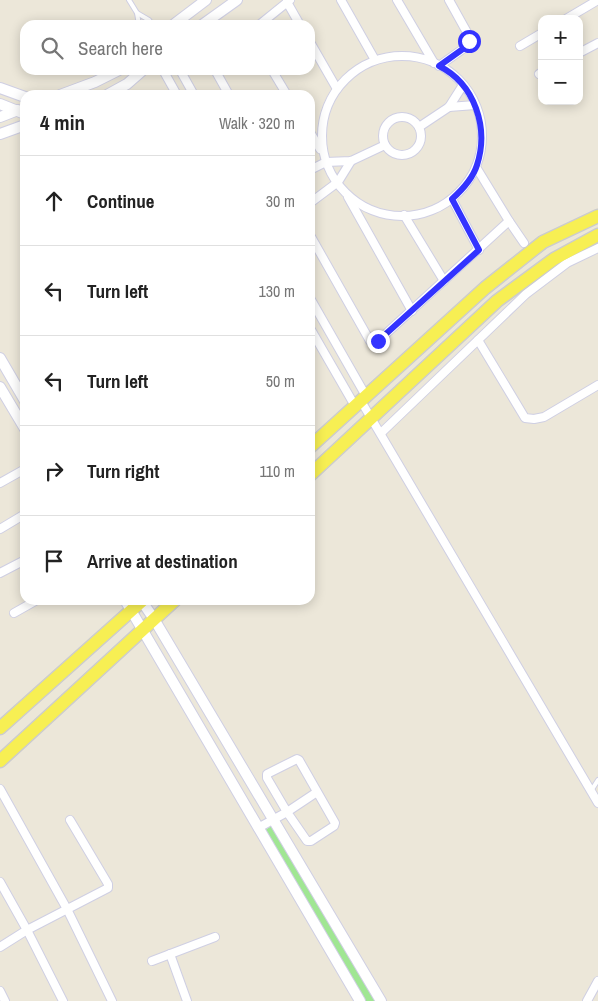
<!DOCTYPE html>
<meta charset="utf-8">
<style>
body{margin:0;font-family:"Archivo Narrow",sans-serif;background:#f2f2f2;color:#222}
.controls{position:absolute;right:15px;top:15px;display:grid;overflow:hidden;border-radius:10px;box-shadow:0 2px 12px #0003}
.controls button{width:45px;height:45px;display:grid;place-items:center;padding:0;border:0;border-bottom:1px solid #e0e0e0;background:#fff;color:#222;font:25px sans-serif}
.stop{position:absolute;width:15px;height:15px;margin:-11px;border:4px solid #33f;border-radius:50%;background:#fff}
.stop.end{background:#33f;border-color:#fff;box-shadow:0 1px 5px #0008}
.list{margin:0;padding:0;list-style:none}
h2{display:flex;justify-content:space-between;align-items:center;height:65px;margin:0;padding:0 20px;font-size:21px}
h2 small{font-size:16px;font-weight:400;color:#767676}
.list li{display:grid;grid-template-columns:32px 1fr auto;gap:15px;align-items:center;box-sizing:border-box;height:90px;padding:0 20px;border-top:1px solid #e0e0e0}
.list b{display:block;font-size:19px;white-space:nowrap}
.list em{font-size:16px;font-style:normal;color:#767676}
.icon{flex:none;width:28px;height:28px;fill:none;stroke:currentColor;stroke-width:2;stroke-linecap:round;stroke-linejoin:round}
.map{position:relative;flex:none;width:598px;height:1001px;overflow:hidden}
.search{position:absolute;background:#fff;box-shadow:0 2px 12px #0003;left:20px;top:20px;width:295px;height:55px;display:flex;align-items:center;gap:12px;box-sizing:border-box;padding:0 18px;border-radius:15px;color:#767676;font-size:19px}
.panel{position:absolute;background:#fff;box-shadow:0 2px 12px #0003;left:20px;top:90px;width:295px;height:515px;border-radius:15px}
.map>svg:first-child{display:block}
</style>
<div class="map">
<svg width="598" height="1001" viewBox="0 0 598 1001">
<rect width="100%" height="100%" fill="#ece7d9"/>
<polygon fill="#a0e693" points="271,826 376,1001 364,1001 264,831"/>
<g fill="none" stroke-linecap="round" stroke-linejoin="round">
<g stroke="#cfcfe3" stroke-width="6">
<g id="service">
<polyline points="129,0 137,13 139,25"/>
<polyline points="137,13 149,20 153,25"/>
<polyline points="591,791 598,780"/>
</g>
</g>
<g stroke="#cfcfe3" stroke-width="10">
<g id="minor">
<polyline points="341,0 375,60"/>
<polyline points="397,0 434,63"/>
<polyline points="287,2 300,25"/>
<polyline points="566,19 598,0"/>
<polyline points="259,25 290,0"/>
<polyline points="310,42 337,89"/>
<polyline points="520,46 542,33"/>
<polyline points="579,53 598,43"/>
<circle cx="402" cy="136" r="80"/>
<polyline points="439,66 467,46 469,36 449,0"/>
<polyline points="163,70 177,95"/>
<polyline points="180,70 194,95"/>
<polyline points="215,70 229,95"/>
<polyline points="272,70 287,95"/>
<polyline points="539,74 542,72"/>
<polyline points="449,107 475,105"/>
<circle cx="402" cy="136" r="19"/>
<polyline points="419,127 449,107 463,85"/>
<polyline points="310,132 320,149"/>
<polyline points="310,170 326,162 351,161 385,145"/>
<polyline points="348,197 412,311"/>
<polyline points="452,199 479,250"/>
<polyline points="310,203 338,182 351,161"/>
<polyline points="404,215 444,281"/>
<polyline points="509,221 524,243"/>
<polyline points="310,235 370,341 374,343 378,341 509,221 476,167"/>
<polyline points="310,298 366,396"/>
<polyline points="310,328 355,406"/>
<polyline points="478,340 525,418 534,419 544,417 598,385"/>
<polyline points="361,401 598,803"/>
<polyline points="381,433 526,294 567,263 598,248"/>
<polyline points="0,483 25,469"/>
<polyline points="0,529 25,514"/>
<polyline points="0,573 25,560"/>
<polyline points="14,613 37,600"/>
<polyline points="0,789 67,909 112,1001"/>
<polyline points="258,828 287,812 267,778 267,774 297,759 299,760 335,823 334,826 311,841 307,841 287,812 317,792"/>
<polyline points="0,882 27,930 63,1001"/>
<polyline points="0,947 27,930 108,888 108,884 70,820"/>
<polyline points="170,954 187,1001"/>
<polyline points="152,961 215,937"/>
<polyline points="0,991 5,1001"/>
<polyline points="587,1001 598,981"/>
</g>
</g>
<g stroke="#cfcfe3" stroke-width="12">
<g id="tertiary">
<polyline points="173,25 206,0"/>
<polyline points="202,25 237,0"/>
<polyline points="0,88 25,97"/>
<polyline points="60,95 95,82 119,70"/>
<polyline points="107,95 127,84 143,70"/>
<polyline points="0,104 25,114"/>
<polyline points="0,117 18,110"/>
<polyline points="0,134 25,125"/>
<polyline points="0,358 25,401"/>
<polyline points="0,387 25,429"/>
<polyline points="125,600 360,1001"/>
<polyline points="141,600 154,619 381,1001"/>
</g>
</g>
<g stroke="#ccc" stroke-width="15">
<g id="primary">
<polyline points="310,447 485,288 543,242 598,216"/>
<polyline points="310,475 497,301 554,259 598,235"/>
<polyline points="0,728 143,600"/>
<polyline points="0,761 175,600"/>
</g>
</g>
<use href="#service" stroke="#fff" stroke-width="4"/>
<use href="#minor" stroke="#fff" stroke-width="8"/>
<use href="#tertiary" stroke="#fff" stroke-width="10"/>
<use href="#primary" stroke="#f7ef53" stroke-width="12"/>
</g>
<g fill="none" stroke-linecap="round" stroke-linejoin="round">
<path stroke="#33f" stroke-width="6" d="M378 341 479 250 452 199C462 190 473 178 477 165 489 128 475 84 439 66L467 46 469 41"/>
</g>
</svg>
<div class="controls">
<button>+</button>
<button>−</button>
</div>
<div class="stop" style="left:469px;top:41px"></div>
<div class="stop end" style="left:378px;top:341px"></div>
<div class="search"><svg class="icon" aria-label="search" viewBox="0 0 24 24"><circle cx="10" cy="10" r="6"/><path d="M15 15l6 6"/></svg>Search here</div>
<section class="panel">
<h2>4 min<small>Walk · 320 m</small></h2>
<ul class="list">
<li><svg class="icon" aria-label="ahead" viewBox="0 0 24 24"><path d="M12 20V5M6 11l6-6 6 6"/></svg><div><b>Continue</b></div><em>30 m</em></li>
<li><svg class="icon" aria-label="left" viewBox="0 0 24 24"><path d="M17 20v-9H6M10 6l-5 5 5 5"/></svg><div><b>Turn left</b></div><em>130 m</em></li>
<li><svg class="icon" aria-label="left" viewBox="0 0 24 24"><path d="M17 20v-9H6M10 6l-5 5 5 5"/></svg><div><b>Turn left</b></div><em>50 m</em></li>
<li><svg class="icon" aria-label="right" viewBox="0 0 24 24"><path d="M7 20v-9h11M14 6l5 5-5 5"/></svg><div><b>Turn right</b></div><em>110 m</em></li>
<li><svg class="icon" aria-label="arrive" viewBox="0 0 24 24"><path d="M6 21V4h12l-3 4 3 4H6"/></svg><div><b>Arrive at destination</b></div></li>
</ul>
</section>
</div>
